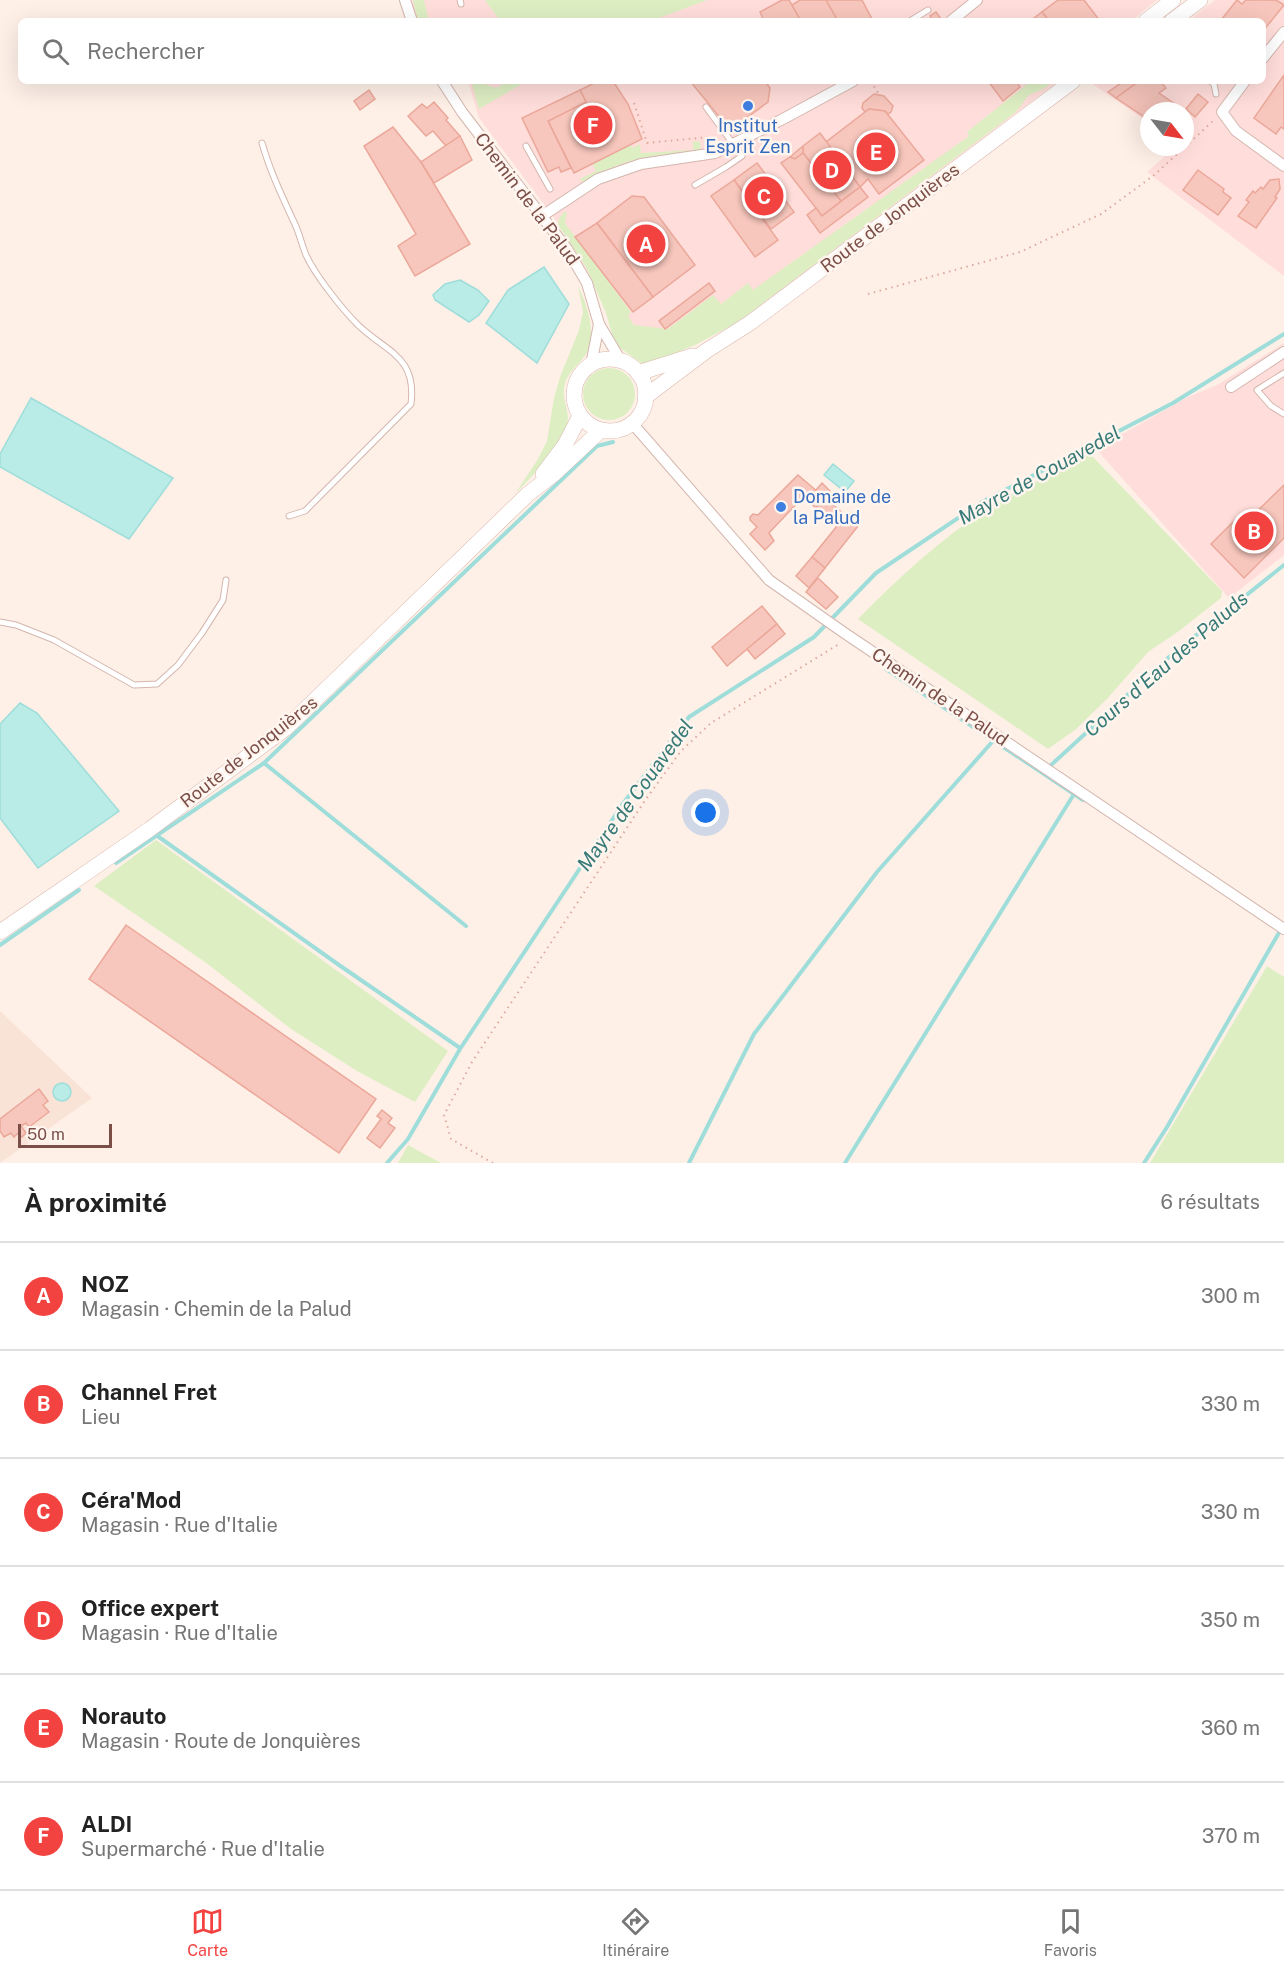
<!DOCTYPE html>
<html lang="fr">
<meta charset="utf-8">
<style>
body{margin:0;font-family:"Public Sans",sans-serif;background:#f6f6f6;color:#222}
.compass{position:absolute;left:1140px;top:102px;width:54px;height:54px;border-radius:50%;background:#fff;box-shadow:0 6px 24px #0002;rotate:121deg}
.scale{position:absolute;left:18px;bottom:15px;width:94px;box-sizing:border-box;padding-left:6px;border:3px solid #7b4f48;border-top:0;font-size:16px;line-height:21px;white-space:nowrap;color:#7b4f48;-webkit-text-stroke:4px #fff5ef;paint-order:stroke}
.you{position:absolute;left:706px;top:813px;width:21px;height:21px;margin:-15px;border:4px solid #fff;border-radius:50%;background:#1a73e8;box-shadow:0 0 0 9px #1a73e833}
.badge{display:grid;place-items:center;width:39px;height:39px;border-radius:50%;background:#f34341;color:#fff;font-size:20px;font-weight:700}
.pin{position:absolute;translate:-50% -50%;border:3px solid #fff;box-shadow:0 2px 6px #0006}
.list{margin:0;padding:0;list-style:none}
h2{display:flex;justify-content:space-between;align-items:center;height:78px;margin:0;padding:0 24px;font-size:26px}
h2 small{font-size:20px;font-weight:400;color:#767676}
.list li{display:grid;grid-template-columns:39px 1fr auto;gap:18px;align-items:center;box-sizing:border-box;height:108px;padding:0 24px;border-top:2px solid #e0e0e0}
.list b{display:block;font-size:22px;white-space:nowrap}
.list p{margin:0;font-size:20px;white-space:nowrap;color:#767676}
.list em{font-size:20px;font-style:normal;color:#767676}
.icon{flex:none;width:33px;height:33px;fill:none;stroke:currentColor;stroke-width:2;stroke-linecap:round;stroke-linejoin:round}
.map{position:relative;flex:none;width:1284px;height:1163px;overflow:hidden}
.search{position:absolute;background:#fff;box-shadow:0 6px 24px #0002;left:18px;right:18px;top:18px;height:66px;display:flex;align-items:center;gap:15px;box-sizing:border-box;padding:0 21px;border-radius:9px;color:#767676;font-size:22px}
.sheet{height:726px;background:#fff}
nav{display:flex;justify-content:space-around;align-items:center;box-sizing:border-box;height:84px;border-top:2px solid #e0e0e0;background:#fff;font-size:16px;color:#767676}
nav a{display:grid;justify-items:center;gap:3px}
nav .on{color:#f34341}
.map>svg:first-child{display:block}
</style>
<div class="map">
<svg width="1284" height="1163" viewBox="0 0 1284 1163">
<rect width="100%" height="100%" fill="#fef0e7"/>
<polygon fill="#f9e3d7" points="0,1011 92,1098 0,1163"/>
<g fill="#ffddda">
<polygon points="412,0 1157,0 1131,21 416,21"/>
<polygon points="1215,0 1284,0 1284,276 1147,172 1175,147 1185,147 1185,111 1149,111 1149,123 1091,83 1095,81 1263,81 1263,21 1188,21"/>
<polygon points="468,81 1059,81 780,291 664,361 593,280 561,227 479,118"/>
<polygon points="1284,343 1284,555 1229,598 1096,449 1186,398 1217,385"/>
</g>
<g fill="#deeec3">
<polygon points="413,0 424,0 429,21 418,21"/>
<polygon points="485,0 707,0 651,21 500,21"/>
<polygon points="471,81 483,81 484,84 496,88 509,81 527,81 479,109"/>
<polygon points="1031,81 1054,81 1045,88 1029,95 1016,112 738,322 695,345 648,364 641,363 619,347 612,334 606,313 586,267 558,225 559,218 564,212 567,212 565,223 567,226 631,312 628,316 634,325 668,329 713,295 721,304 748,283 753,290 969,136 967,132"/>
<path d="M693 141 700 142 701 149C687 155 670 153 654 156 629 159 604 170 582 182L580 179 596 171 593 164 631 145 632 148 640 144 641 153 693 150Z"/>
<path d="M578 286C587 304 599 338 584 357 577 366 569 372 565 383 561 397 568 406 568 419 568 439 529 480 515 494L538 459 547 441 554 398 560 377 579 330 583 312Z"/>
<circle cx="609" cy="394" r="26"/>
<path d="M1086 455 1093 457 1222 591 1221 598 1179 631 1148 652 1107 699 1075 730 1048 749 858 619C902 574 950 530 1004 499 1031 483 1059 471 1086 455Z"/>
<polygon points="156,840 448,1051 415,1102 357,1071 291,1029 205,962 94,886"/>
<polygon points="1267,966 1284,977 1284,1163 1150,1163"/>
<polygon points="408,1145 441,1163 398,1163"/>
</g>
<g fill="#b9ebe7" stroke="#9eddda" stroke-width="1.5">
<polygon points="544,267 569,304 537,363 486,323 508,290"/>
<polygon points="460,280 478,290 489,301 479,315 469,322 435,300 433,295 445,284"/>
<polygon points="31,398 173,478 129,539 0,467 0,454"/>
<polygon points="833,464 854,481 845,492 824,475"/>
<polygon points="20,703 37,713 119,811 38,868 0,818 0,724"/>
<circle cx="62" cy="1092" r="9"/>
</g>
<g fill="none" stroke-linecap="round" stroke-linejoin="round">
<g stroke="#9eddda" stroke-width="4">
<polyline points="886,669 1083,800"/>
<polyline points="264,763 466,926"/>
<polyline points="1050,766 1169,657 1284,565"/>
<polyline points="156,835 339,965 460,1048"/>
<polyline points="116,863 264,763 597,446 613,442"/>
<polyline points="0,945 79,890"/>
<polyline points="387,1163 408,1139 460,1049 622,805 689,717 814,637 876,573 982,502 1173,403 1284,334"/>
<polyline points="689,1163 754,1034 877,872 993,741"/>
<polyline points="845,1163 1074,794"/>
<polyline points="1144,1163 1167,1127 1280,931"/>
</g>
</g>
<g fill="#f7c6bc" stroke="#eba89a" stroke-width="1.5">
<polygon points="782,0 789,0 801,21 764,21 760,12"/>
<polygon points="800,0 826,0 838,21 801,21 792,5"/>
<polygon points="826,0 862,0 873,21 838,21"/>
<polygon points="1058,0 1084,0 1100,21 1049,21 1042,12"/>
<polygon points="1237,0 1242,4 1246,0 1276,0 1284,5 1263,31 1263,21 1221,20"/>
<polygon points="936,12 941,19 933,21 930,16"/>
<polygon points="1042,12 1049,21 1030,21"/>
<polygon points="1284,75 1284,129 1281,127 1276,134 1254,118"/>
<polygon points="598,81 613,81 628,104 642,139 574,173 548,121 586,102 580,90"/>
<polygon points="690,81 765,81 770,88 768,102 730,130"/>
<polygon points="988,81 1016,81 1020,87 1003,101"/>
<polygon points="1124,81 1133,81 1135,84 1116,98 1108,92"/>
<polygon points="1133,81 1160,81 1166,88 1159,93 1185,111 1149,111 1149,120 1116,98 1135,84"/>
<polygon points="369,90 375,99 360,110 354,101"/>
<polygon points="580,90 586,102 548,121 571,168 561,172 559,167 548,172 522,118"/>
<polygon points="874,94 884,96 893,106 891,112 888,114 885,111 869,109 865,112 862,108 863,103"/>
<polygon points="1198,94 1208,102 1195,117 1186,109"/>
<polygon points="434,102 448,118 446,120 460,136 446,146 433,131 426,136 408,116 422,104 427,108"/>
<polygon points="869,109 885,111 924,160 879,194 868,179 860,187 826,142"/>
<polygon points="393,127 421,162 470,244 415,276 398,246 416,234 364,146"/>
<polygon points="820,133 860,187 841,201 803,153 803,146"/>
<polygon points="460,136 472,160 434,183 421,162"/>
<polygon points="803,146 803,153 795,159 790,157"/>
<polygon points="803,153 841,201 822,216 781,163 790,157 795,159"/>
<polygon points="757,163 794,212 771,229 734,180"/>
<polygon points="1198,170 1224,189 1223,192 1231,198 1218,215 1183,190"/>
<polygon points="1279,179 1280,189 1275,197 1277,198 1256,228 1238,216 1249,202 1246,200 1253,191 1255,193 1261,187 1263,189 1270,180"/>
<polygon points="734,180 778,240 755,257 711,196"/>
<polygon points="860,187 868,197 820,233 807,215 816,208 822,216"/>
<polygon points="632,196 644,197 695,265 653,297 597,223"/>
<polygon points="597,223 653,297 633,312 575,237"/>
<polygon points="709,283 715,291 665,329 659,321"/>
<polygon points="798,475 825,498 816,508 803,497 769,533 774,541 765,550 750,534 757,527 750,520 750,517 753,514 758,515"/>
<polygon points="822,483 830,491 825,498 816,490"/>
<polygon points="1284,485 1284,538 1244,578 1211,544 1238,517 1244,524"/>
<polygon points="825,498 858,526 825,568 812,557 837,526 816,508"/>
<polygon points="812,557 825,568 809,588 796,576"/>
<polygon points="818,578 838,597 826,609 806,592"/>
<polygon points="762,606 777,624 727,666 712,647"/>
<polygon points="777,624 785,634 755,659 747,649"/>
<polygon points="126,925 376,1099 339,1153 89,979"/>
<polygon points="39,1089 48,1101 43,1105 49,1112 29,1127 26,1123 21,1126 26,1133 22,1137 18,1133 14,1137 11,1133 4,1137 0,1131 0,1119"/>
<polygon points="382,1110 392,1118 388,1123 395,1128 380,1148 367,1138 381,1119 377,1116"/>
</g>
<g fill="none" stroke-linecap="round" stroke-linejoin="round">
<g stroke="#d4b6ae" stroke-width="7">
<g id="lane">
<polyline points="460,0 461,4"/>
<polyline points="910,21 928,10"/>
<polyline points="1210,81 1214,84 1216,94"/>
<path d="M262 143C270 171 281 194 293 220 299 231 301 243 306 255 315 275 342 309 358 325 386 352 417 356 411 404L305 511 289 516"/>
<polyline points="526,146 550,189"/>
<polyline points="695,185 726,167 742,156 706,107"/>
<polyline points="1284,373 1257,390 1271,406 1284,414"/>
<polyline points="0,622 16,625 54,640 134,685 157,684 178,665 202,633 223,600 226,580"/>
</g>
</g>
<g stroke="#d4b6ae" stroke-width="12">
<g id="street">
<polyline points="405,0 412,21"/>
<polyline points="951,21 977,0"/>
<polyline points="1263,58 1284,32"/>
<polyline points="442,81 462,112 567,249 587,283 599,324 621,361"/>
<polyline points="1245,81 1222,112 1236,131 1284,166"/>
<polyline points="542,216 598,179 641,164 715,153 783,119 853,81"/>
<polyline points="591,365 599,324"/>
<polyline points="1231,387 1284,352"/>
<polyline points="632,423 769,580 843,632 1284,929"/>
</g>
</g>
<g stroke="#dab7ad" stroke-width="16">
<g id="secondary">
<polyline points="1146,21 1173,0"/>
<polyline points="1172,21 1200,0"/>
<circle cx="610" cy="395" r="36"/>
<polyline points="638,373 692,356"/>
<polyline points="645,397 706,351 750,323 1073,81"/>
<polyline points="543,474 565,445 580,416"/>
<polyline points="0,932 150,829 286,728 528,494 554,474 601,430"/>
</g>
</g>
<g stroke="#dca99e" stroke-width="2" stroke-dasharray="1.5 4.5" stroke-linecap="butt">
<polyline points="871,81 878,93"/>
<polyline points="634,103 647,143 709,137 715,142"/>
<polyline points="1185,147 1214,120"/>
<polyline points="868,294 1020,252 1101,214 1153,176 1185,147"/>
<polyline points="493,1163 451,1139 444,1115 472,1062 646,799 681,751 711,723 839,644"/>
</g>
<use href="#lane" stroke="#fff" stroke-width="5"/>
<use href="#street" stroke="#fff" stroke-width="10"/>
<use href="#secondary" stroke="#fff" stroke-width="15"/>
</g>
<g fill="#3f7fe0" stroke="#fff5ef" stroke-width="2">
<circle cx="748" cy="106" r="6"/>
<circle cx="781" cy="507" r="6"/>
</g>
<g text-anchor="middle" stroke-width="5" stroke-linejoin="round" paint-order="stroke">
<g font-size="18" fill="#366cbe" stroke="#fff5ef">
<text x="748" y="132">Institut<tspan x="748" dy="21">Esprit Zen</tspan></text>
<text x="793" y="503" text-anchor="start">Domaine de<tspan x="793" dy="21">la Palud</tspan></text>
</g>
<g font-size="18" fill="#7b4f48" stroke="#fff5ef">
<text transform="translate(527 199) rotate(53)" y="6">Chemin de la Palud</text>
<text transform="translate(890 218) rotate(-37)" y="6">Route de Jonquières</text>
<text transform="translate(940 697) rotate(34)" y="6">Chemin de la Palud</text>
<text transform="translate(249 752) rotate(-38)" y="6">Route de Jonquières</text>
</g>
<g font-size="20" font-style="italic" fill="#377a77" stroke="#fff5ef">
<text transform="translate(1039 475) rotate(-29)" y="7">Mayre de Couavedel</text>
<text transform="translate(1166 664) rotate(-41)" y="7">Cours d'Eau des Paluds</text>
<text transform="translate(635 795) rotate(-54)" y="7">Mayre de Couavedel</text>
</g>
</g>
</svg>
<svg class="compass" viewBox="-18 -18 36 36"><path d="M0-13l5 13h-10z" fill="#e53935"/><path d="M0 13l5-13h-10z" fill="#767676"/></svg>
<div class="scale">50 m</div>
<div class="you"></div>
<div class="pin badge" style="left:646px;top:244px">A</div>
<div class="pin badge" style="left:1254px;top:531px">B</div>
<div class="pin badge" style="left:764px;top:196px">C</div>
<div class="pin badge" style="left:832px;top:170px">D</div>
<div class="pin badge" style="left:876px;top:152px">E</div>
<div class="pin badge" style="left:593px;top:125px">F</div>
<div class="search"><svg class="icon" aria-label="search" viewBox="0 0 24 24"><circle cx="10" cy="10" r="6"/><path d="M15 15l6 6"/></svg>Rechercher</div>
</div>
<section class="sheet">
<h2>À proximité<small>6 résultats</small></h2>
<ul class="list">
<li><span class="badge">A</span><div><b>NOZ</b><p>Magasin · Chemin de la Palud</p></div><em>300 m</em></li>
<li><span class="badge">B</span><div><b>Channel Fret</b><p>Lieu</p></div><em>330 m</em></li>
<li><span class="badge">C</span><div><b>Céra'Mod</b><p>Magasin · Rue d'Italie</p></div><em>330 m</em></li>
<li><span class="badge">D</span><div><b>Office expert</b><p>Magasin · Rue d'Italie</p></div><em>350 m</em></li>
<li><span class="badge">E</span><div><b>Norauto</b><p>Magasin · Route de Jonquières</p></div><em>360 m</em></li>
<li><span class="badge">F</span><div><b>ALDI</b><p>Supermarché · Rue d'Italie</p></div><em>370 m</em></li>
</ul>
</section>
<nav>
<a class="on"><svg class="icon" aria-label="map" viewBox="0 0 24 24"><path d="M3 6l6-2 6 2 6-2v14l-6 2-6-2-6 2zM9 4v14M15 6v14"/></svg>Carte</a>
<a><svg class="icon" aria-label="directions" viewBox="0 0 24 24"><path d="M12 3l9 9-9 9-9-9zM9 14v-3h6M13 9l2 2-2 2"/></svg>Itinéraire</a>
<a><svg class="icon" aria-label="saved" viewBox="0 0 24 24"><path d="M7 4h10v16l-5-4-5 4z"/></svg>Favoris</a>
</nav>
